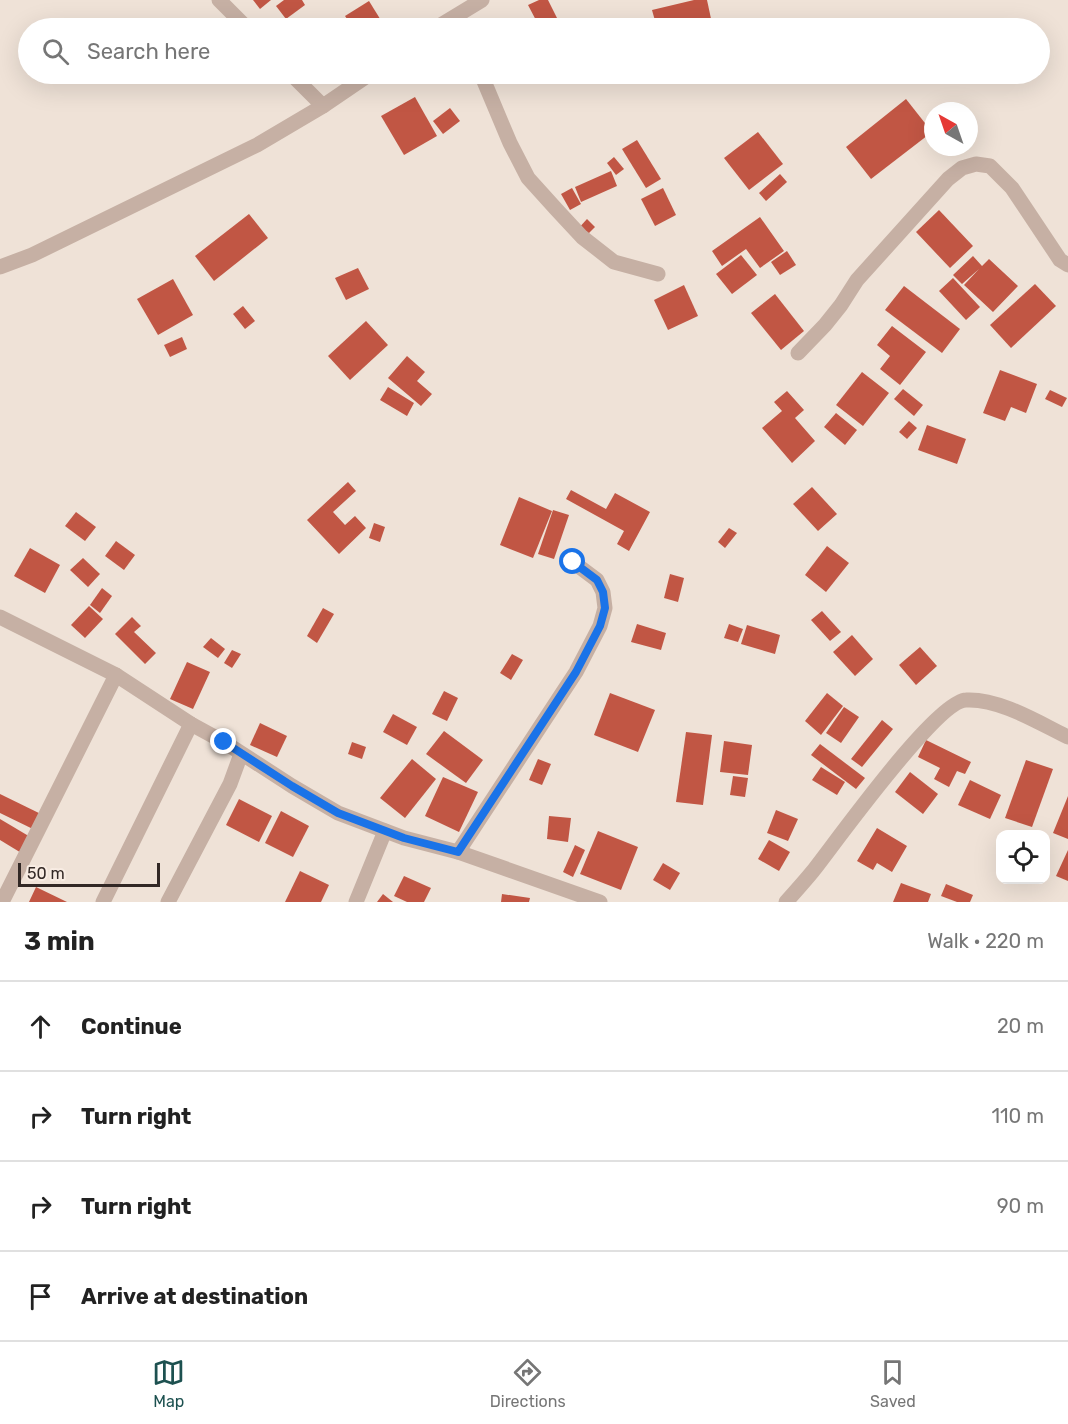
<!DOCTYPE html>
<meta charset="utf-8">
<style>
body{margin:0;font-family:Rubik,sans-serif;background:#f6f6f6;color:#222}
.controls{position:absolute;right:18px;bottom:18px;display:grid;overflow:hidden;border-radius:12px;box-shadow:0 6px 24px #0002}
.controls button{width:54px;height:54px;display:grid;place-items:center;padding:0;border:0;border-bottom:2px solid #e0e0e0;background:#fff;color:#222;font:30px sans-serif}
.compass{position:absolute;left:924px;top:102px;width:54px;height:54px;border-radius:50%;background:#fff;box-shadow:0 6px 24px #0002;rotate:320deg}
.scale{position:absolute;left:18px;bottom:15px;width:142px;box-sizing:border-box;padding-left:6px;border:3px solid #322825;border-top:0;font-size:16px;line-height:21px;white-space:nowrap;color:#322825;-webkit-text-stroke:4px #f8ece3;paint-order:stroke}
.stop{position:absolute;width:18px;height:18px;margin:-14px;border:4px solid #1a73e8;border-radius:50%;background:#fff}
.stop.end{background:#1a73e8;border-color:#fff;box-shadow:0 2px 6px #0008}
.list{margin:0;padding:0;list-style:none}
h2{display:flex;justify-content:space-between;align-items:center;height:78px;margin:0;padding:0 24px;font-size:26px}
h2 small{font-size:20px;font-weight:400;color:#767676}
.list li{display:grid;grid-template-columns:39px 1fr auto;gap:18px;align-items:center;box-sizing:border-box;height:90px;padding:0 24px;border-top:2px solid #e0e0e0}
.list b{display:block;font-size:22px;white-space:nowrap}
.list em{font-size:20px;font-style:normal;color:#767676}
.icon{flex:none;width:33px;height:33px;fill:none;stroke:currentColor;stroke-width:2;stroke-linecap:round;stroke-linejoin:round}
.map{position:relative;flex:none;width:1068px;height:902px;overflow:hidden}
.search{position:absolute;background:#fff;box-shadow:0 6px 24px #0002;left:18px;right:18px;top:18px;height:66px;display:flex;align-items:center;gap:15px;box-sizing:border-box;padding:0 21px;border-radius:33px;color:#767676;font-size:22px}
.sheet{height:438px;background:#fff}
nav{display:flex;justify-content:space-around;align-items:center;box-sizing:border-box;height:84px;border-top:2px solid #e0e0e0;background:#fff;font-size:16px;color:#767676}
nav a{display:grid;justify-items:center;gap:3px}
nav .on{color:#1d5150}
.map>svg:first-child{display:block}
</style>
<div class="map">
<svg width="1068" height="902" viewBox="0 0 1068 902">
<rect width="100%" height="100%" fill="#efe2d7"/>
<g fill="#c15644">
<polygon points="253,0 271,0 260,9"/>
<polygon points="284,0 302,0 305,5 286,19 276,6"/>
<polygon points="539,0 548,0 562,28 535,28 539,26 528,5"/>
<polygon points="694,0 707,0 713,28 657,28 652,10"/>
<polygon points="369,1 382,22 371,28 353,28 345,16"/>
<polygon points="512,74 534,74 516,82"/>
<polygon points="415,97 437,136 404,155 381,116"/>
<polygon points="906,99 932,132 871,179 846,147"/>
<polygon points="450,108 460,121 443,134 433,121"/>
<polygon points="758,132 783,164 749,190 724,158"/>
<polygon points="637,140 661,179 646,188 622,149"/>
<polygon points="614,157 624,169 616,175 607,163"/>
<polygon points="611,171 617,186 581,202 575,187"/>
<polygon points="780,174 787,182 766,201 759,193"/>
<polygon points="572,188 581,204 570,210 561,194"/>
<polygon points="663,188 676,215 655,226 641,199"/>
<polygon points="939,210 973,246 950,268 916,232"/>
<polygon points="249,214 268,238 214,281 195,256"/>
<polygon points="760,217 784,251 760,268 746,249 722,266 712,251"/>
<polygon points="587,219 595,227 585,237 577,230"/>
<polygon points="787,251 796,265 780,275 771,262"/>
<polygon points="741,255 757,275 732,294 716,274"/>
<polygon points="973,256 982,266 989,259 1018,286 993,312 964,285 979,269 962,284 953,275"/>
<polygon points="358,268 369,289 346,300 335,278"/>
<polygon points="953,278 980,307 966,320 939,291"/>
<polygon points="173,279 193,315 158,335 137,299"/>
<polygon points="1035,284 1056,306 1011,348 990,325"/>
<polygon points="684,285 698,316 668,330 654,300"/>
<polygon points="904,286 960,329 942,353 885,310"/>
<polygon points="775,294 804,331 781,350 751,313"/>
<polygon points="243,306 255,321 245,329 233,314"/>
<polygon points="366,321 388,345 350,380 328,356"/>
<polygon points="892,326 926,352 900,385 880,369 890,356 877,345"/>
<polygon points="182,337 187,349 170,357 164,345"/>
<polygon points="407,356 425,372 417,381 432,394 421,406 388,378"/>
<polygon points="1000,370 1037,384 1026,413 1011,407 1005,421 983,413"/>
<polygon points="862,372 889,393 863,426 836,405"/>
<polygon points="388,387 414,403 407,416 380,400"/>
<polygon points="903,389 923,405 914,416 894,399"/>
<polygon points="1050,390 1067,398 1062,407 1045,399"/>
<polygon points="787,391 804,410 795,418 815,441 792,463 762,428 782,411 774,402"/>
<polygon points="836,413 857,430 845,445 824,427"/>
<polygon points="909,421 917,428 907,439 899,432"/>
<polygon points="927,425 966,439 957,464 918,450"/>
<polygon points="348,482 356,491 333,512 345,525 355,516 366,528 339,554 307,520"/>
<polygon points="812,487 837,514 818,531 793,504"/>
<polygon points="571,490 606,509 615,493 650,512 629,551 617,544 624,531 566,499"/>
<polygon points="519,497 552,511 533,558 500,545"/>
<polygon points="553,510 569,515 554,559 538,554"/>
<polygon points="76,512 96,527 85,541 65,526"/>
<polygon points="374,523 385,527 380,542 369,538"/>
<polygon points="729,528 737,533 725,548 718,542"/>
<polygon points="116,541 135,555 124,570 105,556"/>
<polygon points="827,546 849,563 826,592 805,575"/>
<polygon points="30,548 60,565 45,593 14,576"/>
<polygon points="83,558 100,574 88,587 70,570"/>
<polygon points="670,574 684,578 678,602 664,598"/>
<polygon points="102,588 112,596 100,613 90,605"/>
<polygon points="89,606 103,619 85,638 71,625"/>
<polygon points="323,608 334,614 317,643 307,636"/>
<polygon points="822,611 841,632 830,641 811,620"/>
<polygon points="132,617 141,626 134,632 156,653 145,664 115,634"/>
<polygon points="637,624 666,633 661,650 631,642"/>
<polygon points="729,624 743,629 738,642 724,638"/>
<polygon points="747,625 780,635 775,654 741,644"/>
<polygon points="852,635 873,659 855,676 833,652"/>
<polygon points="211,638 225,649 218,658 203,647"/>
<polygon points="920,647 937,666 916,685 899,665"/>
<polygon points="232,650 241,654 232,668 224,663"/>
<polygon points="512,654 523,660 511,680 500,673"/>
<polygon points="187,662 210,672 193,709 170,699"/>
<polygon points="444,691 458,698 447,721 432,714"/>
<polygon points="610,693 655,710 638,752 594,735"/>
<polygon points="827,693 843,706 821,735 805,721"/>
<polygon points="844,707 859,717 841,743 826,733"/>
<polygon points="393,714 417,727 407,745 383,732"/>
<polygon points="882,720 893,729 862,767 851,759"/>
<polygon points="260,723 287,736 277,757 250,745"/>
<polygon points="444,731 483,760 466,783 426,754"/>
<polygon points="686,732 712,735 703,805 676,802"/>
<polygon points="926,740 971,762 965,774 957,771 949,787 934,779 940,768 918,757"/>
<polygon points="724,741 752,745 748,775 720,772"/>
<polygon points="352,742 366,747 362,759 348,754"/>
<polygon points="820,744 865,778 856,789 811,755"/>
<polygon points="412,759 436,779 405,818 380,798"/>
<polygon points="538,759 551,764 542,785 529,780"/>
<polygon points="1026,760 1053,769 1032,827 1005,818"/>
<polygon points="821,767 845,782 837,795 812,780"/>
<polygon points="910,772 938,794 923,814 895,792"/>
<polygon points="733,776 748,778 745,797 730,795"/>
<polygon points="443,777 478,792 459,832 425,816"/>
<polygon points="970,780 1001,795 990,819 958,805"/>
<polygon points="0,794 45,816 37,831 0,813"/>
<polygon points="1068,796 1068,839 1053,833"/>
<polygon points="239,799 272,816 259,842 226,825"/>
<polygon points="776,810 798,819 788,841 767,833"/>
<polygon points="281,811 309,826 293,857 265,843"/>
<polygon points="549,816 571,818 568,842 547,839"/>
<polygon points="0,819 32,838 23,854 0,840"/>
<polygon points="877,828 907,846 892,872 877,863 873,870 857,861"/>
<polygon points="598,831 638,847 621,890 580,874"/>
<polygon points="769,840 790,852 779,871 758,859"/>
<polygon points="575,845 585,850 573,877 563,872"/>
<polygon points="1068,850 1068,881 1056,876"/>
<polygon points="663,863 680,873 670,890 653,880"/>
<polygon points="300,871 329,885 321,902 285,902"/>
<polygon points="404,876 431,888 424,902 407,902 394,896"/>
<polygon points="901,883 931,894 928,902 893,902"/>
<polygon points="946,884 973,895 970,902 957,902 941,896"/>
<polygon points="36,887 67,902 29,902"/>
<polygon points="383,894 393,902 377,902"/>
<polygon points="502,894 530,898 529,902 501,902"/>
</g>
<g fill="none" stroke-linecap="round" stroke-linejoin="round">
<g stroke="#c6b0a4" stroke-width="15">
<polyline points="219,0 247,28"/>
<polyline points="436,28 482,0"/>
<polyline points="291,74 323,106"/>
<polyline points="481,74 510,143 528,178 556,209 582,237 614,262 658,274"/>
<polyline points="0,267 32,255 257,145 323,106 370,74"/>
<polyline points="798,353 825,325 841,305 857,280 948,179 962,168 976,164 990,166 1012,188 1060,260 1068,265"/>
<polyline points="0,617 116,675 191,724 224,742 292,786 338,813 404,838 458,852 600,902"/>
<polyline points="458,852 576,672 600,626 605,608 603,592 597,580 573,562"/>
<polyline points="2,902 116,675"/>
<polyline points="103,902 191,724"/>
<polyline points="168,902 230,784 241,754"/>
<polyline points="356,902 385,831"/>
<path d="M786 902C795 892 804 882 813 871 836 842 936 701 966 700 999 698 1039 723 1068 737"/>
</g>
</g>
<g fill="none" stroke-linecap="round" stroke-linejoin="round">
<polyline stroke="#1a73e8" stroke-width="8" points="224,742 292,786 338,813 404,838 458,852 576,672 600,626 605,608 603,592 597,580 573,562"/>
</g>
</svg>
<div class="controls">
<button><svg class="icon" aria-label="locate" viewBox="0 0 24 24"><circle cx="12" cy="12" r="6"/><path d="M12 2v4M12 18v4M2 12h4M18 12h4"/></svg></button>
</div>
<svg class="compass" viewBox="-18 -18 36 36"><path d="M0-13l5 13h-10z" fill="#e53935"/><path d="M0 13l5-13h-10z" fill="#767676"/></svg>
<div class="scale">50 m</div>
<div class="stop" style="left:573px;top:562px"></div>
<div class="stop end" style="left:224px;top:742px"></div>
<div class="search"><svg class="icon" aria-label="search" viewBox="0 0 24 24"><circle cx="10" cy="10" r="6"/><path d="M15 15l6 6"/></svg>Search here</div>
</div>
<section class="sheet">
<h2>3 min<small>Walk · 220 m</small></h2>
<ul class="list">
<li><svg class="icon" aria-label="ahead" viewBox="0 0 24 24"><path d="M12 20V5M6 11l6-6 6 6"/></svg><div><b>Continue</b></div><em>20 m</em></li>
<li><svg class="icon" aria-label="right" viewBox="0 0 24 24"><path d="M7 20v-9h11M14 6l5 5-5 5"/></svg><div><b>Turn right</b></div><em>110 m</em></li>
<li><svg class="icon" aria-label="right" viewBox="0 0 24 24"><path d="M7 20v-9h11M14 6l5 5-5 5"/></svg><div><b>Turn right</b></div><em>90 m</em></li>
<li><svg class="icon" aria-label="arrive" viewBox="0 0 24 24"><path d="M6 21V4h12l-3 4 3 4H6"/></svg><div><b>Arrive at destination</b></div></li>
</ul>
</section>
<nav>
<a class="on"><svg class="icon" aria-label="map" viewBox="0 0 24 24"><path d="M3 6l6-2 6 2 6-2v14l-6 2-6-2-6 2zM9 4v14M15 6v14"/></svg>Map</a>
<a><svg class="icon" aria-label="directions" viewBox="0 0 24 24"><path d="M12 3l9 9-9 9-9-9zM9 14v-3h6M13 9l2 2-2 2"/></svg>Directions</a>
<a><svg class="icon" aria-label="saved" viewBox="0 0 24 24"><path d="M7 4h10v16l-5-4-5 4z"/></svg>Saved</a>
</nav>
